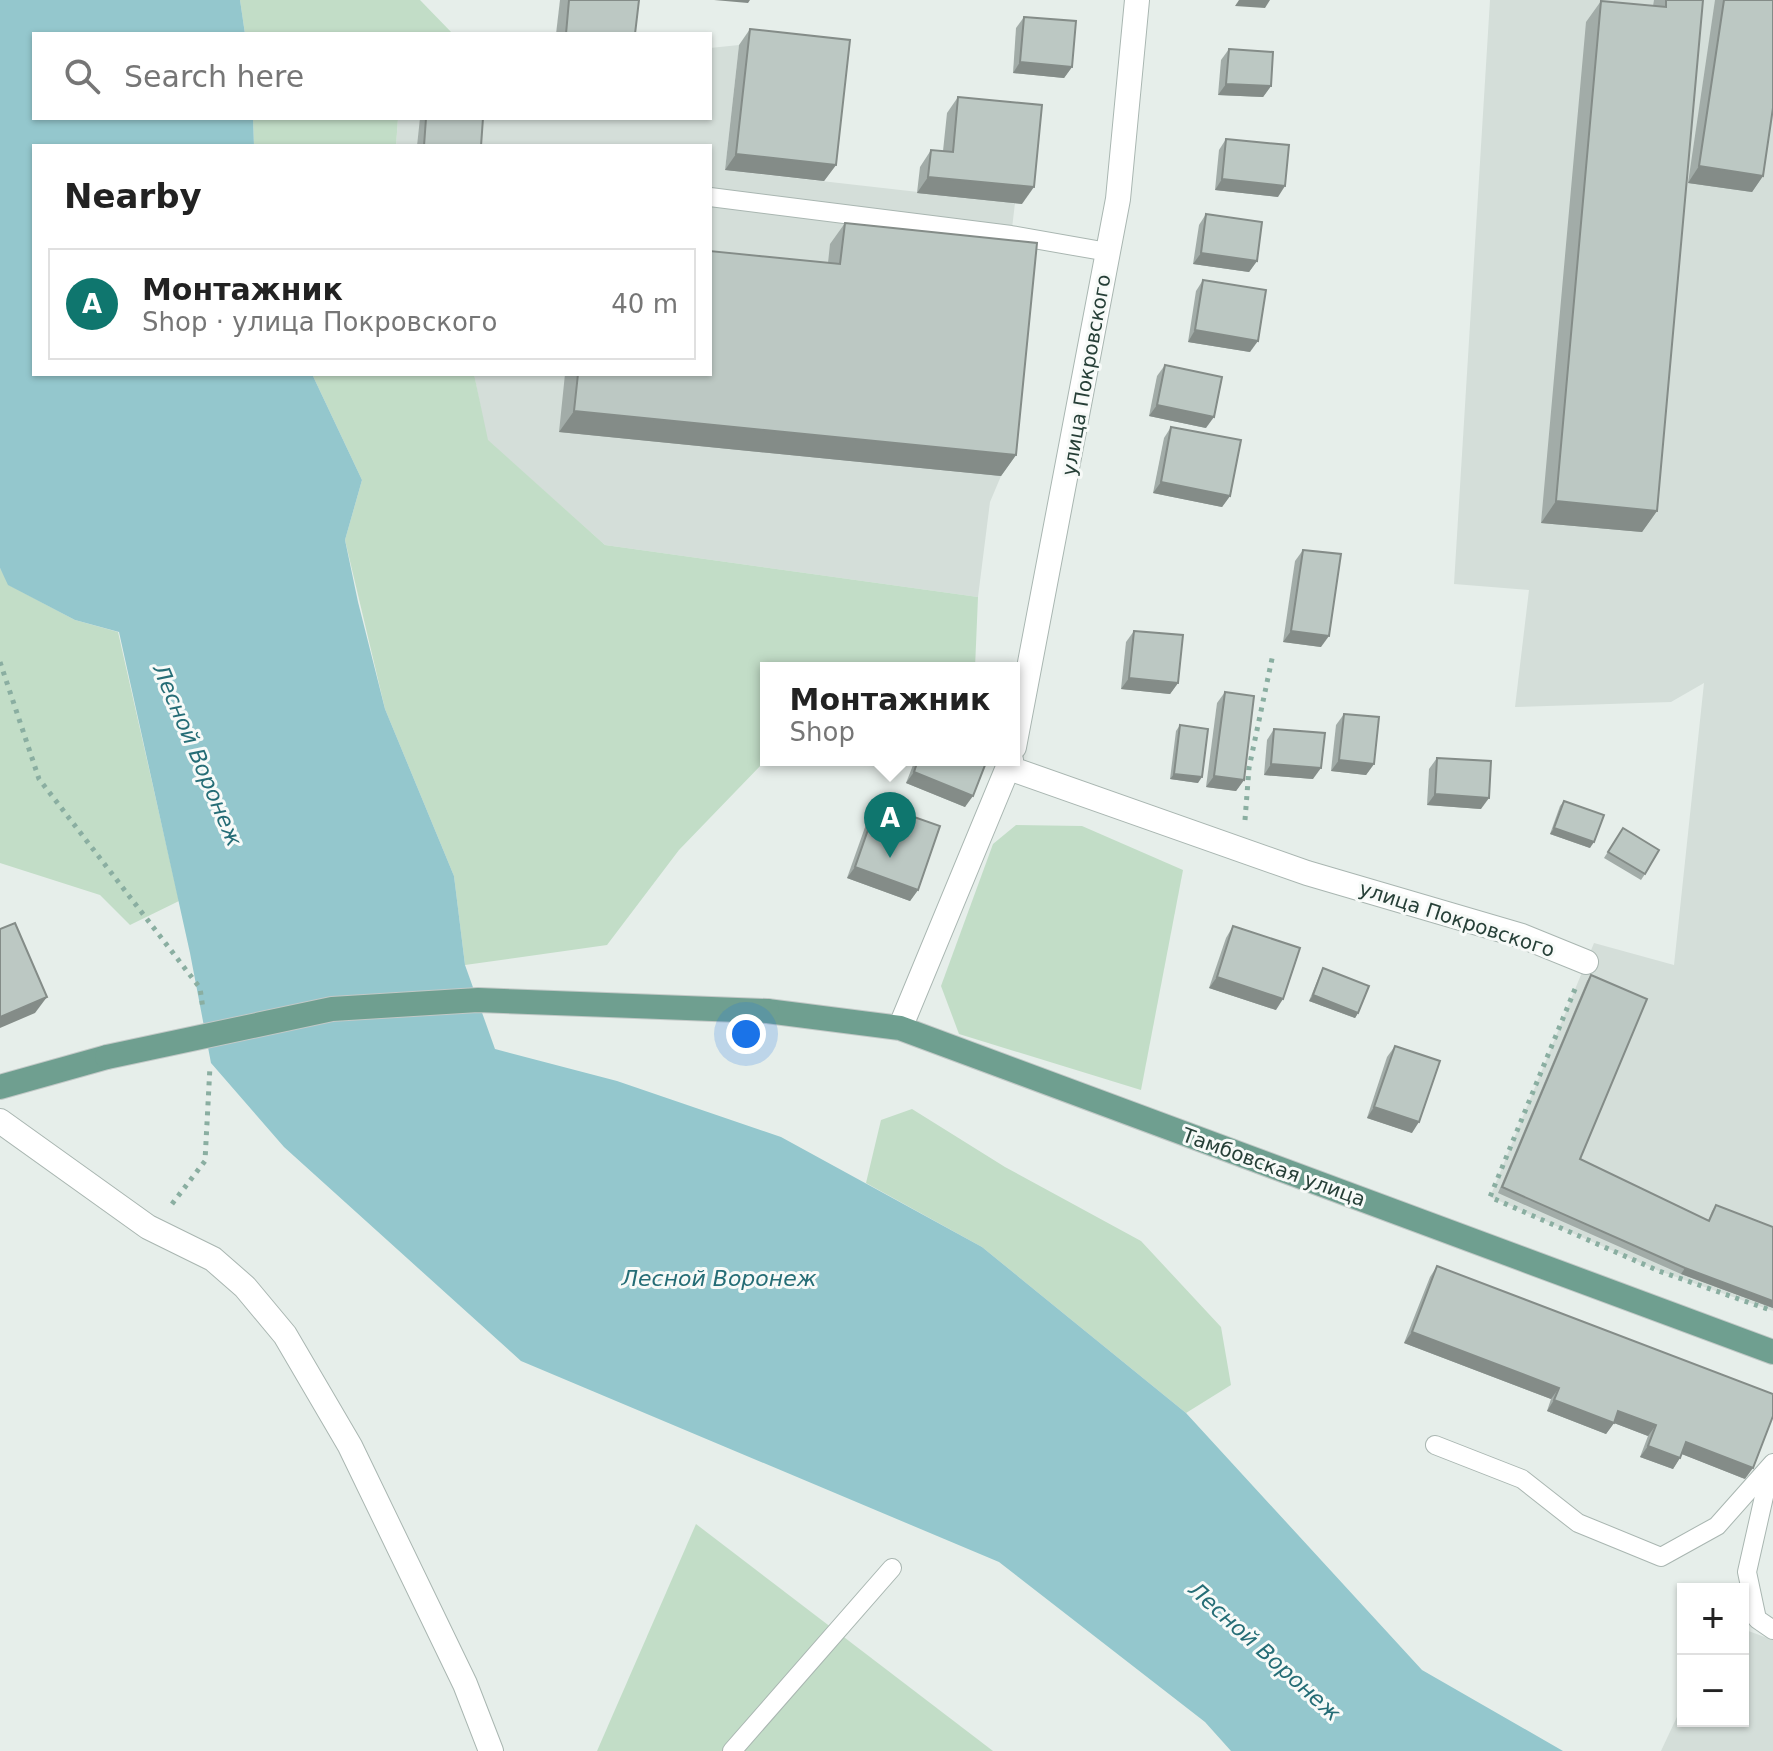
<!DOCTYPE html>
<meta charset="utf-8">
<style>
body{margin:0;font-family:"DejaVu Sans",sans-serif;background:#f2f2f2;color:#222}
.controls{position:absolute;right:24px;bottom:24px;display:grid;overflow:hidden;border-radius:0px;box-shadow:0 2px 6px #0004}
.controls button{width:72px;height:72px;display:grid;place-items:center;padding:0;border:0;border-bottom:2px solid #e0e0e0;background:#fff;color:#222;font:40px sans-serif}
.you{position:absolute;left:746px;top:1034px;width:28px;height:28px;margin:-20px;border:6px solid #fff;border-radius:50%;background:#1a73e8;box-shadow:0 0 0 12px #1a73e833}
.badge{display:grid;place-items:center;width:52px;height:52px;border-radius:50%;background:#0f766e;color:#fff;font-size:26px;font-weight:700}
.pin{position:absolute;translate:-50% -66px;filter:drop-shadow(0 2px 4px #0008)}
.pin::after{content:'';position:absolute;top:42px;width:28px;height:24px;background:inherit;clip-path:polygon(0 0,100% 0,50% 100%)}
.popup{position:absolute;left:760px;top:662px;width:260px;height:104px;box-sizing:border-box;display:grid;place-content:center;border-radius:0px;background:#fff;filter:drop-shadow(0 2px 6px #0005);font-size:26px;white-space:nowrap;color:#767676}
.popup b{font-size:30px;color:#222}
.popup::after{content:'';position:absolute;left:50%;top:100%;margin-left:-16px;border:16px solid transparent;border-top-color:#fff}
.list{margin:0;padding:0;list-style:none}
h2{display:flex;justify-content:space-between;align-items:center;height:104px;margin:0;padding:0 32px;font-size:34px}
h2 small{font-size:26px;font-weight:400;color:#767676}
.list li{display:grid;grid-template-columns:52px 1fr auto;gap:24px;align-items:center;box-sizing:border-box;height:112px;margin:0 16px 16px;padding:0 16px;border:2px solid #e0e0e0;border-radius:0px}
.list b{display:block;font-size:30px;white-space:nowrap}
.list p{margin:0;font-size:26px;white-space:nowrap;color:#767676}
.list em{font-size:26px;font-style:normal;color:#767676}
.icon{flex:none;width:44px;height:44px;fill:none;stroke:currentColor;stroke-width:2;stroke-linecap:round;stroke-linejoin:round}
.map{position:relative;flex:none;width:1773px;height:1751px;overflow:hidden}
.search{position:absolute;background:#fff;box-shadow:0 2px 6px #0004;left:32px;top:32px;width:680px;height:88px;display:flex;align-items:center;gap:20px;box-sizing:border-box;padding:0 28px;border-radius:0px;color:#767676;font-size:30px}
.panel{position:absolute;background:#fff;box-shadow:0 2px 6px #0004;left:32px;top:144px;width:680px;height:232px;border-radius:0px}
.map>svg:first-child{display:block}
</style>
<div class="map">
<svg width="1773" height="1751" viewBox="0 0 1773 1751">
<rect width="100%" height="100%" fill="#e6eeea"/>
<g fill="#d4ded9">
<polygon points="1490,0 1773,0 1773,1311 1659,1271 1490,1197 1594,943 1674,965 1704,683 1671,702 1515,707 1529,590 1454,584"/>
<polygon points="739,45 725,170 1015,203 1008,262 1001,476 990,502 978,597 605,545 487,440 474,374 710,374 710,146 396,146 398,118 710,118 710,48"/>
<polygon points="1743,1629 1773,1640 1773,1751 1661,1751 1683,1704 1683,1721 1743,1721"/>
</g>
<g fill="#c2ddc7">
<polygon points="240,0 420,0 453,34 245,34"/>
<polygon points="253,118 398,118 396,146 254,146"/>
<polygon points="312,374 474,374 488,440 605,545 978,597 975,668 766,668 766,760 679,850 607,945 465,965 454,876 385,709 345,540 362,480"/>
<polygon points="0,568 9,585 75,620 118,632 179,901 130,925 100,895 0,863"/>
<polygon points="1016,825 1082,826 1183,870 1141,1090 959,1034 941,986 993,844"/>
<polygon points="912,1109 1005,1167 1141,1241 1221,1327 1231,1385 1186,1413 982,1247 866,1183 881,1120"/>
<polygon points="696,1524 993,1751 597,1751"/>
</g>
<polygon fill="#94c7cd" points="0,0 240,0 245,34 34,34 34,118 253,118 254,146 34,146 34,374 312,374 362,480 345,540 358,602 385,709 454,876 465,965 495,1049 617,1081 781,1137 982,1247 1186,1413 1422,1670 1563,1751 1231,1751 1205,1722 999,1562 521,1361 284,1147 211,1063 190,953 119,632 75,620 8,585 0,568"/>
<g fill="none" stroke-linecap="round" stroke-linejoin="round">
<g stroke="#a9b6b1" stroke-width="20">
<g id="lane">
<polyline points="710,197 1011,235 1108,252"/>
<polyline points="1435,1445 1522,1479 1578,1523 1661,1557 1717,1526 1773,1463"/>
<polyline points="1770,1470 1747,1572 1757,1619 1773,1630"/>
<polyline points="732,1751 892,1568"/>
</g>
</g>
<g stroke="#a9b6b1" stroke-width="26">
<g id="street">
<polyline points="1014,747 1118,199 1137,0"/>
<polyline points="1009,768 1307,873 1522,936 1586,962"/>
<polyline points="900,1028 1011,760"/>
<polyline points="0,1121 148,1227 213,1259 245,1287 285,1335 350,1446 465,1684 491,1751"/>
</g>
</g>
<g stroke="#c2c9c7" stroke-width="26">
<g id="primary">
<polyline points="767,1011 900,1028 1773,1352"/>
<polyline points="0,1087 107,1057"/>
</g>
</g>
<g stroke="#8aaea1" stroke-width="5" stroke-dasharray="4 6" stroke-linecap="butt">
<polyline points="0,662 39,779 200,988 203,1009"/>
<polyline points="1245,820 1249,768 1273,654"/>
<polyline points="1575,989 1490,1197 1659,1271 1773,1311"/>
<polyline points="172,1204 205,1161 210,1066"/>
</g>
<use href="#lane" stroke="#fff" stroke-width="18"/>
<use href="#street" stroke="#fff" stroke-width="24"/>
<use href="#primary" stroke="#6f9f90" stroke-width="24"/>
<g stroke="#c2c9c7" stroke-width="26" stroke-linecap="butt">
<polyline id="primary-bridge" points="107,1057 332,1009 478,1000 767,1011"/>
</g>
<use href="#primary-bridge" stroke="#6f9f90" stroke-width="24"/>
</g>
<g fill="#a2aca8">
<polygon points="560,0 639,0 635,34 556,34"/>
<polygon points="1654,0 1703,0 1657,511 1642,532 1541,523 1586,22 1601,1 1653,6"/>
<polygon points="1715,0 1773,0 1763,176 1752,192 1688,183"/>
<polygon points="1024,17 1072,67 1064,78 1013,73 1016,28"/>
<polygon points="750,29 836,165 824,181 725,170 739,45"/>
<polygon points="1229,49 1271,86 1263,97 1218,95 1221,60"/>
<polygon points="958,97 1022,204 917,193 920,167 931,150 943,151 947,113"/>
<polygon points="420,118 483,118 481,146 417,146"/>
<polygon points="1226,139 1278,197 1215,190 1219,150"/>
<polygon points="1206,214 1257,261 1249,272 1193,264 1199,225"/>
<polygon points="845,223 1016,455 1001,476 559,432 565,374 710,374 828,263 830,244"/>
<polygon points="1203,280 1250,352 1188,342 1196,291"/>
<polygon points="1165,365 1206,428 1149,416 1157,376"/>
<polygon points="1171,427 1230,496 1222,507 1153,493 1164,438"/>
<polygon points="1303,550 1321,647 1283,642 1295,561"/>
<polygon points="1134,631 1178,683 1170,694 1121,689 1126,642"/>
<polygon points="1225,692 1244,780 1236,791 1206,787 1217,703"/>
<polygon points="1344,714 1374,764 1366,775 1331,771 1336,725"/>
<polygon points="1180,725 1198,783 1170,779 1176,731"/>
<polygon points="1274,729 1313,779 1264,775 1267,740"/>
<polygon points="1437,758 1481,809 1427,805 1429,769"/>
<polygon points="915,760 987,760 965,807 906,783"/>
<polygon points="1564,801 1590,848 1550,834 1560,806"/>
<polygon points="877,804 918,890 910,901 847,878 869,816"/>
<polygon points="1623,828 1645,874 1641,880 1604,858"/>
<polygon points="1233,926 1276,1010 1209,988 1226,938"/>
<polygon points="1323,968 1358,1013 1355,1018 1309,1001 1320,974"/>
<polygon points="1591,975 1580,1159 1708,1221 1712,1211 1716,1205 1773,1227 1773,1308 1681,1274 1498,1193 1587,981"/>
<polygon points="1395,1046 1412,1133 1367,1118 1387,1057"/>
<polygon points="1437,1266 1745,1479 1682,1454 1673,1469 1640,1457 1648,1436 1614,1423 1606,1434 1547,1411 1551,1399 1404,1343 1430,1277"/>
</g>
<g fill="#848c88">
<polygon points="714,0 750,0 748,3"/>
<polygon points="1239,0 1270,0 1265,8 1235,6"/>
<polygon points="1020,62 1072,67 1064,78 1013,73"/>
<polygon points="1226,84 1271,86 1263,97 1218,95"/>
<polygon points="736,154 836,165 824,181 725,170"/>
<polygon points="1699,166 1763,176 1752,192 1688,183"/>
<polygon points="928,177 1034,187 1022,204 917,193"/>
<polygon points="1222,179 1285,186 1278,197 1215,190"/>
<polygon points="1201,253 1257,261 1249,272 1193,264"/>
<polygon points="1195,330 1258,341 1250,352 1188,342"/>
<polygon points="1157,405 1214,417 1206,428 1149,416"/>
<polygon points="574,411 1016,455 1001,476 559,432"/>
<polygon points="1161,482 1230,496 1222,507 1153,493"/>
<polygon points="1556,501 1657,511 1642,532 1541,523"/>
<polygon points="1291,631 1329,636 1321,647 1283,642"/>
<polygon points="1129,678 1178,683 1170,694 1121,689"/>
<polygon points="1339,760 1374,764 1366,775 1331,771"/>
<polygon points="1271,764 1321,768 1313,779 1264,775"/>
<polygon points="914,772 973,796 965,807 906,783"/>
<polygon points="1174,774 1202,777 1198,783 1170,779"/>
<polygon points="1214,776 1244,780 1236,791 1206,787"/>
<polygon points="1435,794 1489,798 1481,809 1427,805"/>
<polygon points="1554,828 1594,842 1590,848 1550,834"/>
<polygon points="855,867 918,890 910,901 847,878"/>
<polygon points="1217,977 1283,999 1276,1010 1209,988"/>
<polygon points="1313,995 1358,1013 1355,1018 1309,1001"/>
<polygon points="47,997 35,1013 0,1028 0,1017"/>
<polygon points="1374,1107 1419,1122 1412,1133 1367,1118"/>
<polygon points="1685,1268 1773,1301 1773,1308 1681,1274"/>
<polygon points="1412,1332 1559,1388 1551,1399 1404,1343"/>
<polygon points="1554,1400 1618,1411 1656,1425 1648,1436 1614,1423 1606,1434 1547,1411"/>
<polygon points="1686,1442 1753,1468 1745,1479 1679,1453"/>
<polygon points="1648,1446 1680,1458 1673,1469 1640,1457"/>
</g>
<g fill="#bcc8c3" stroke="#848c88" stroke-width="2">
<polygon points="569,0 639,0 635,34 566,34"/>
<polygon points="1666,0 1703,0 1657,511 1556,501 1601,1 1666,7"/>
<polygon points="1724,0 1773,0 1773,108 1763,176 1699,166"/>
<polygon points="1024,17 1076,21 1072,67 1020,62"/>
<polygon points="750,29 850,40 836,165 736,154"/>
<polygon points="1229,49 1273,52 1271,86 1226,84"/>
<polygon points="958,97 1042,105 1034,187 928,177 931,150 953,152"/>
<polygon points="426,118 483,118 481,146 424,146"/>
<polygon points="1226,139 1289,145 1285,186 1222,179"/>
<polygon points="1206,214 1262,222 1257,261 1201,253"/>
<polygon points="845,223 1037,243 1016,455 574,411 578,374 710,374 710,251 840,264"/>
<polygon points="1203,280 1266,290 1258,341 1195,330"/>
<polygon points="1165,365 1222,377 1214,417 1157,405"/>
<polygon points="1171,427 1241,440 1230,496 1161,482"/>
<polygon points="1303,550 1341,554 1329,636 1291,631"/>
<polygon points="1134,631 1183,635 1178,683 1129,678"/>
<polygon points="1225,692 1254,696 1244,780 1214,776"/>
<polygon points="1344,714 1379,717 1374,764 1339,760"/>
<polygon points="1180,725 1208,729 1202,777 1174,774"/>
<polygon points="1274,729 1325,733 1321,768 1271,764"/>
<polygon points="1437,758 1491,761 1489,798 1435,794"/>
<polygon points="918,760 987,760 973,796 914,772"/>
<polygon points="1564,801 1604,815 1594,842 1554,828"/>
<polygon points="877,804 940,826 918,890 855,867"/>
<polygon points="1623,828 1659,850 1645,874 1608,852"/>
<polygon points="15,923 47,997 0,1017 0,929"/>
<polygon points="1233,926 1300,948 1283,999 1217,977"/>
<polygon points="1323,968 1369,986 1358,1013 1313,995"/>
<polygon points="1591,975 1647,999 1580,1159 1709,1221 1716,1205 1773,1227 1773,1301 1685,1268 1502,1187"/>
<polygon points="1395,1046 1440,1061 1419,1122 1374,1107"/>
<polygon points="1437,1266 1773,1394 1773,1416 1753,1468 1686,1442 1680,1458 1648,1446 1656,1425 1618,1411 1614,1423 1554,1400 1559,1388 1412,1332"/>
</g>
<g text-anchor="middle" stroke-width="6" stroke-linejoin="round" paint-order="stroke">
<g font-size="20" fill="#263f37" stroke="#f7faf8">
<text transform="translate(1086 375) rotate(-80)" y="7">улица Покровского</text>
<text transform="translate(1457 919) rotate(18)" y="7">улица Покровского</text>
<text transform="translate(1274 1167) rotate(20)" y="7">Тамбовская улица</text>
</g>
<g font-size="22" font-style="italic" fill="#256d76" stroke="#f7faf8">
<text transform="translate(198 755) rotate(67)" y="8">Лесной Воронеж</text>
<text x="719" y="1286">Лесной Воронеж</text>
<text transform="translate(1265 1651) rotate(42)" y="8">Лесной Воронеж</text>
</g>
</g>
</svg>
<div class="controls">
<button>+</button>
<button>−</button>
</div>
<div class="you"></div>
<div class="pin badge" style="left:890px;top:858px">A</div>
<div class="popup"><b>Монтажник</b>Shop</div>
<div class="search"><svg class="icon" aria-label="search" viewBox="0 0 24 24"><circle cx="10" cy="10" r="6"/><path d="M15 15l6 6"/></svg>Search here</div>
<section class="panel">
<h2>Nearby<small></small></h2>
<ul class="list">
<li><span class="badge">A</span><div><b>Монтажник</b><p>Shop · улица Покровского</p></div><em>40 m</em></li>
</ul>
</section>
</div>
